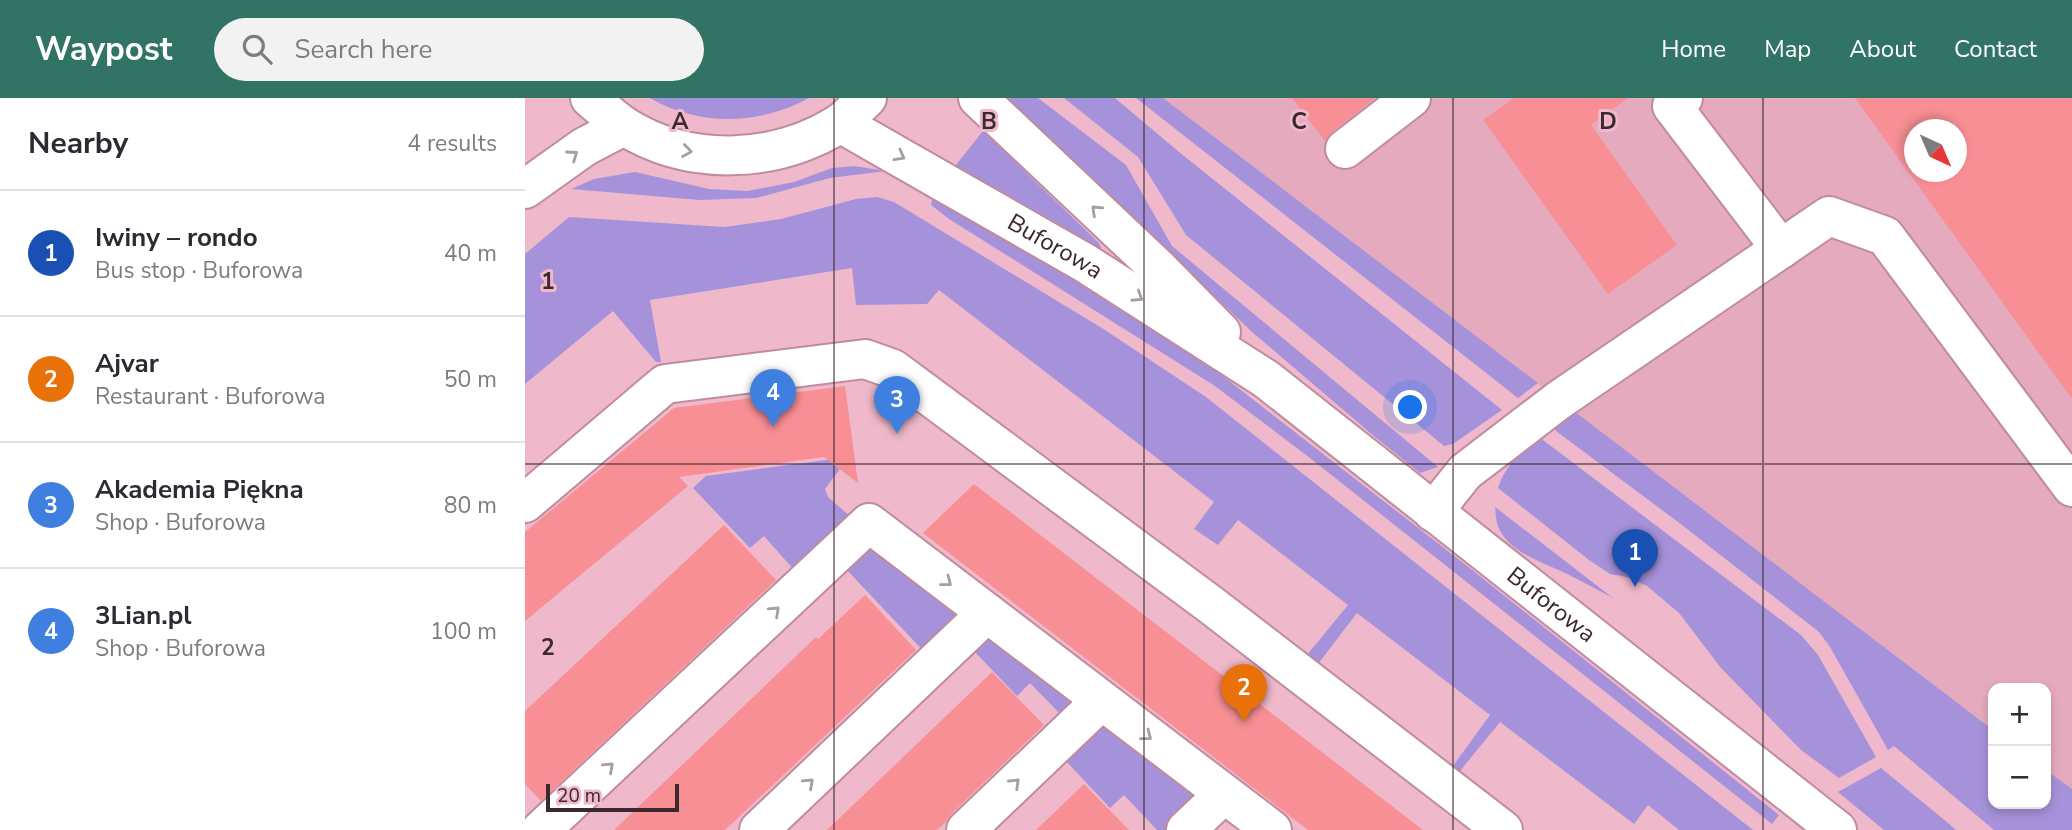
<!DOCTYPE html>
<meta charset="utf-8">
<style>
body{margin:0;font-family:"Nunito Sans",sans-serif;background:#f2f2f3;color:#2b2b33}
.controls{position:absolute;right:21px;bottom:21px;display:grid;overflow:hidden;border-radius:14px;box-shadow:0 4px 10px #0003}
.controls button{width:63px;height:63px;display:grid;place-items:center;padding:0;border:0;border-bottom:2px solid #e1e1e2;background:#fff;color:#2b2b33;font:35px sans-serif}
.compass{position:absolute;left:1379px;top:21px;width:63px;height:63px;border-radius:50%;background:#fff;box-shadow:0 4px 10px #0003;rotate:136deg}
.scale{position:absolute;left:21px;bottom:18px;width:133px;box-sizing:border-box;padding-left:7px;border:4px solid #3c282f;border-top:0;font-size:19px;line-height:24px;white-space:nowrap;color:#3c282f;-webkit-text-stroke:5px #efb9cb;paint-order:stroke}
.you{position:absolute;left:886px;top:310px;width:24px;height:24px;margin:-18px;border:5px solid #fff;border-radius:50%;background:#1a73e8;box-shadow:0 0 0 10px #1a73e833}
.badge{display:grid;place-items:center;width:46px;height:46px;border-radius:50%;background:#317465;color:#fff;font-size:23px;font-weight:700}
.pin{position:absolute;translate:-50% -58px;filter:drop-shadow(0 2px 4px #0008)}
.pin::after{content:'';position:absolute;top:37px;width:24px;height:21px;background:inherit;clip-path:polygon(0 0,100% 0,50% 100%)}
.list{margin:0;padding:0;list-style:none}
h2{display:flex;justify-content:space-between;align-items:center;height:91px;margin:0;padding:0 28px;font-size:30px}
h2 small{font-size:23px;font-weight:400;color:#7c7c81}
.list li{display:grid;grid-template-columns:46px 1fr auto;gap:21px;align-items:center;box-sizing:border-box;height:126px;padding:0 28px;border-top:2px solid #e1e1e2}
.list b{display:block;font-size:26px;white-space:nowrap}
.list p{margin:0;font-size:23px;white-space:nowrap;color:#7c7c81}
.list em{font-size:23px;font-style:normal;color:#7c7c81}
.icon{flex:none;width:38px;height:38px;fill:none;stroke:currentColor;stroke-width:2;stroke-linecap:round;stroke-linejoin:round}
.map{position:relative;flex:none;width:1547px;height:732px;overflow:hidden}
header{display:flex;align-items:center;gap:42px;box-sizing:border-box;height:98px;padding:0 35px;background:#317465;color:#fff}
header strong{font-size:33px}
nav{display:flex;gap:38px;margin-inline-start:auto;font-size:24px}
.search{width:490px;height:63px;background:#f2f2f3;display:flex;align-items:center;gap:18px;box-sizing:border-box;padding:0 24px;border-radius:38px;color:#7c7c81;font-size:26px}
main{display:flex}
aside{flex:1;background:#fff}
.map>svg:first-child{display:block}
</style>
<header>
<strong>Waypost</strong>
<div class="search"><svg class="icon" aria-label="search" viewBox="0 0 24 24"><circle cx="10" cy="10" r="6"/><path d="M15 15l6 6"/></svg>Search here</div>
<nav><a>Home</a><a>Map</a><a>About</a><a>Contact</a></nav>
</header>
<main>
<aside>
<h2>Nearby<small>4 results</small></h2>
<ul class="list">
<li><span class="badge" style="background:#1a4fb4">1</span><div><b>Iwiny – rondo</b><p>Bus stop · Buforowa</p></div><em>40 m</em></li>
<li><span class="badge" style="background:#e8710a">2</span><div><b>Ajvar</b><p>Restaurant · Buforowa</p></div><em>50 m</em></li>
<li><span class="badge" style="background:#3f7fe0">3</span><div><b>Akademia Piękna</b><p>Shop · Buforowa</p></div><em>80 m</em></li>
<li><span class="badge" style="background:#3f7fe0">4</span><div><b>3Lian.pl</b><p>Shop · Buforowa</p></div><em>100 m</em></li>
</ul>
</aside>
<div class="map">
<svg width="1547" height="732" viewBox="0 0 1547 732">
<rect width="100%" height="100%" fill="#efb9cb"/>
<path fill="#e5aabe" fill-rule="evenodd" d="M638 0H1547V691L1521 672V590H1468V632ZM1390 32H1432V74H1390Z"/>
<g fill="#a692da">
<path d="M125 0H284C234 27 174 29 125 0Z"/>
<polygon points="486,0 513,0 601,67 647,148 913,369 895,375 850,339 727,234 484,1"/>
<polygon points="539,0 590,0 654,54 977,312 928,346 919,348 661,137 613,59"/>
<polygon points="611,0 638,0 1013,285 993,300"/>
<polygon points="458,33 574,145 576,150 566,156 430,68"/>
<polygon points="329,68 361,73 305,80 231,100 175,102 46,91 69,81 110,74 184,91 222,93 269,84 307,70"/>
<polygon points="409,93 694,275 946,471 1254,717 1247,726 785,360 690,288 424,121 406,107"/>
<polygon points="352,99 369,104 580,232 681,299 1228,732 1154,732 1123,707 1109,726 975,624 935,673 928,668 965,617 832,515 793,566 782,557 823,507 713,422 693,447 669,431 689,404 414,192 402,206 331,207 327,170 125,202 136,264 131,264 88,213 0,286 0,156 44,119 199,129 256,121 331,101"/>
<polygon points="1045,310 1468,632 1468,706 1521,706 1521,672 1547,691 1547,732 1469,732 1369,648 1363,652 1305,549 1294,534 1157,427 1031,333 1027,324"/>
<path d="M1014 339 1276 537 1293 557 1351 659 1314 680 1276 652 1196 570 1154 515 1122 488 1102 479 1085 476 1064 462 973 390C980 367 996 354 1014 339Z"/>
<polygon points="324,359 300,391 303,399 327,420 278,482 239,438 225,450 168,390 181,378"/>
<path d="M970 409 1088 500C1071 491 1055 482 1038 474 1017 464 990 456 977 436 971 427 971 419 970 409Z"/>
<polygon points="352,444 444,513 406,561 320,470"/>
<polygon points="460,537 556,593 546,627 505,585 492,598 446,550"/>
<polygon points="587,623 677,687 647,732 632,732 599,697 585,710 540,662 575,628"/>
<polygon points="1356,670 1423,725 1431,732 1359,732 1313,694"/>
</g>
<g fill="#f88f95" fill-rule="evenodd">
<polygon points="767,0 850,0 807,34 800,43"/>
<polygon points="989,0 1103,0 1066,27 1152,147 1083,196 958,22"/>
<path d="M1330 0H1547V301ZM1390 32H1432V74H1390Z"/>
<polygon points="320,288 333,385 299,359 154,379 163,388 0,523 0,434 149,310"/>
<polygon points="449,386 488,416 898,732 783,732 398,435"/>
<polygon points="199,427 251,482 16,703 0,686 0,613"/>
<polygon points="340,497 391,552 200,732 89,732 291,539 293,541"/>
<polygon points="467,574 519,627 426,716 422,723 412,732 302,732"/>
<polygon points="559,686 604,732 511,732"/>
</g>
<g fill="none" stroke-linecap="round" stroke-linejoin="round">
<g stroke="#bf8c9d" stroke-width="42">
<g id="minor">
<polyline points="1158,0 1147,8 1256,151"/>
<polyline points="820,51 886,0"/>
<polyline points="0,405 140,286 340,261 368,271 686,507 978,732"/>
<polyline points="908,414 940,374 1034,302 1304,118 1360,138 1547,389"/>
<polyline points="16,732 344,425 747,732"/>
<polyline points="234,732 462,515"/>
<polyline points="441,732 576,603"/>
<polyline points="661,732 698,697"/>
</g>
</g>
<g stroke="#bf8c9d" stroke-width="42">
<g id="major">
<path d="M65 0C76 9 87 20 99 28 164 69 249 66 314 26 324 19 333 8 342 0"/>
<polyline points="453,0 634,171 696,234"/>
<path id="s1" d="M315 25 560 165 741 281 1312 732"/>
<polyline points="0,91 59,49 99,28"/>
</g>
</g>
<use href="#minor" stroke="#fff" stroke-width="38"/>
<use href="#major" stroke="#fff" stroke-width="38"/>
</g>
<defs><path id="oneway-chevron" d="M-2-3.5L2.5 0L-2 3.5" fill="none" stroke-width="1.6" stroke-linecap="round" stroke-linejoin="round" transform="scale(1.75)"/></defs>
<g stroke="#a79ea1">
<use href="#oneway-chevron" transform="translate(162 53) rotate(8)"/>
<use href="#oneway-chevron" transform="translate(48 57) rotate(-35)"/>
<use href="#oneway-chevron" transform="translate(375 58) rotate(29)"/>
<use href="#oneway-chevron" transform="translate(571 112) rotate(-137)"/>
<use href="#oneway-chevron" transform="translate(613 199) rotate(33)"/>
<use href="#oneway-chevron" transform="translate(422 484) rotate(38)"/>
<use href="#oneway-chevron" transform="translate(250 513) rotate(-43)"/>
<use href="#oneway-chevron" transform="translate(622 638) rotate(38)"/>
<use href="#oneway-chevron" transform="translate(84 669) rotate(-43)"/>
<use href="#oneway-chevron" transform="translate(284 685) rotate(-43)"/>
<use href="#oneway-chevron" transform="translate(490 685) rotate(-44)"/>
</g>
<path fill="none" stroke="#3c282f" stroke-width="2" stroke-opacity="0.55" d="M309 0V732M619 0V732M928 0V732M1238 0V732M0 366H1547"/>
<g text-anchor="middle" stroke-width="6" stroke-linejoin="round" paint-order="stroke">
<g font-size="24" fill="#3c282f" stroke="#efb9cb">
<text dy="8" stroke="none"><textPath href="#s1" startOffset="248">Buforowa</textPath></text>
<text dy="8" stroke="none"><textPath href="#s1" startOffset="861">Buforowa</textPath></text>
</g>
</g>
<g font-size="23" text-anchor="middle" font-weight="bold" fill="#3c282f" stroke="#efb9cb" stroke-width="6" stroke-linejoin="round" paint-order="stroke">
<text x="155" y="31">A</text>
<text x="464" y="31">B</text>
<text x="774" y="31">C</text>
<text x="1083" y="31">D</text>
<text x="23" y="191">1</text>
<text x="23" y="557">2</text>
</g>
</svg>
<div class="controls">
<button>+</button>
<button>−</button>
</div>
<svg class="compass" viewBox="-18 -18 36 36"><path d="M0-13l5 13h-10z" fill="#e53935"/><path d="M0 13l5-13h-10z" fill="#7c7c81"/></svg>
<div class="scale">20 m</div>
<div class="you"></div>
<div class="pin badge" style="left:1110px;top:489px;background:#1a4fb4">1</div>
<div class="pin badge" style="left:719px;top:624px;background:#e8710a">2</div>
<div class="pin badge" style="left:372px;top:336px;background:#3f7fe0">3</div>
<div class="pin badge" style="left:248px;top:329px;background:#3f7fe0">4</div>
</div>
</main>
